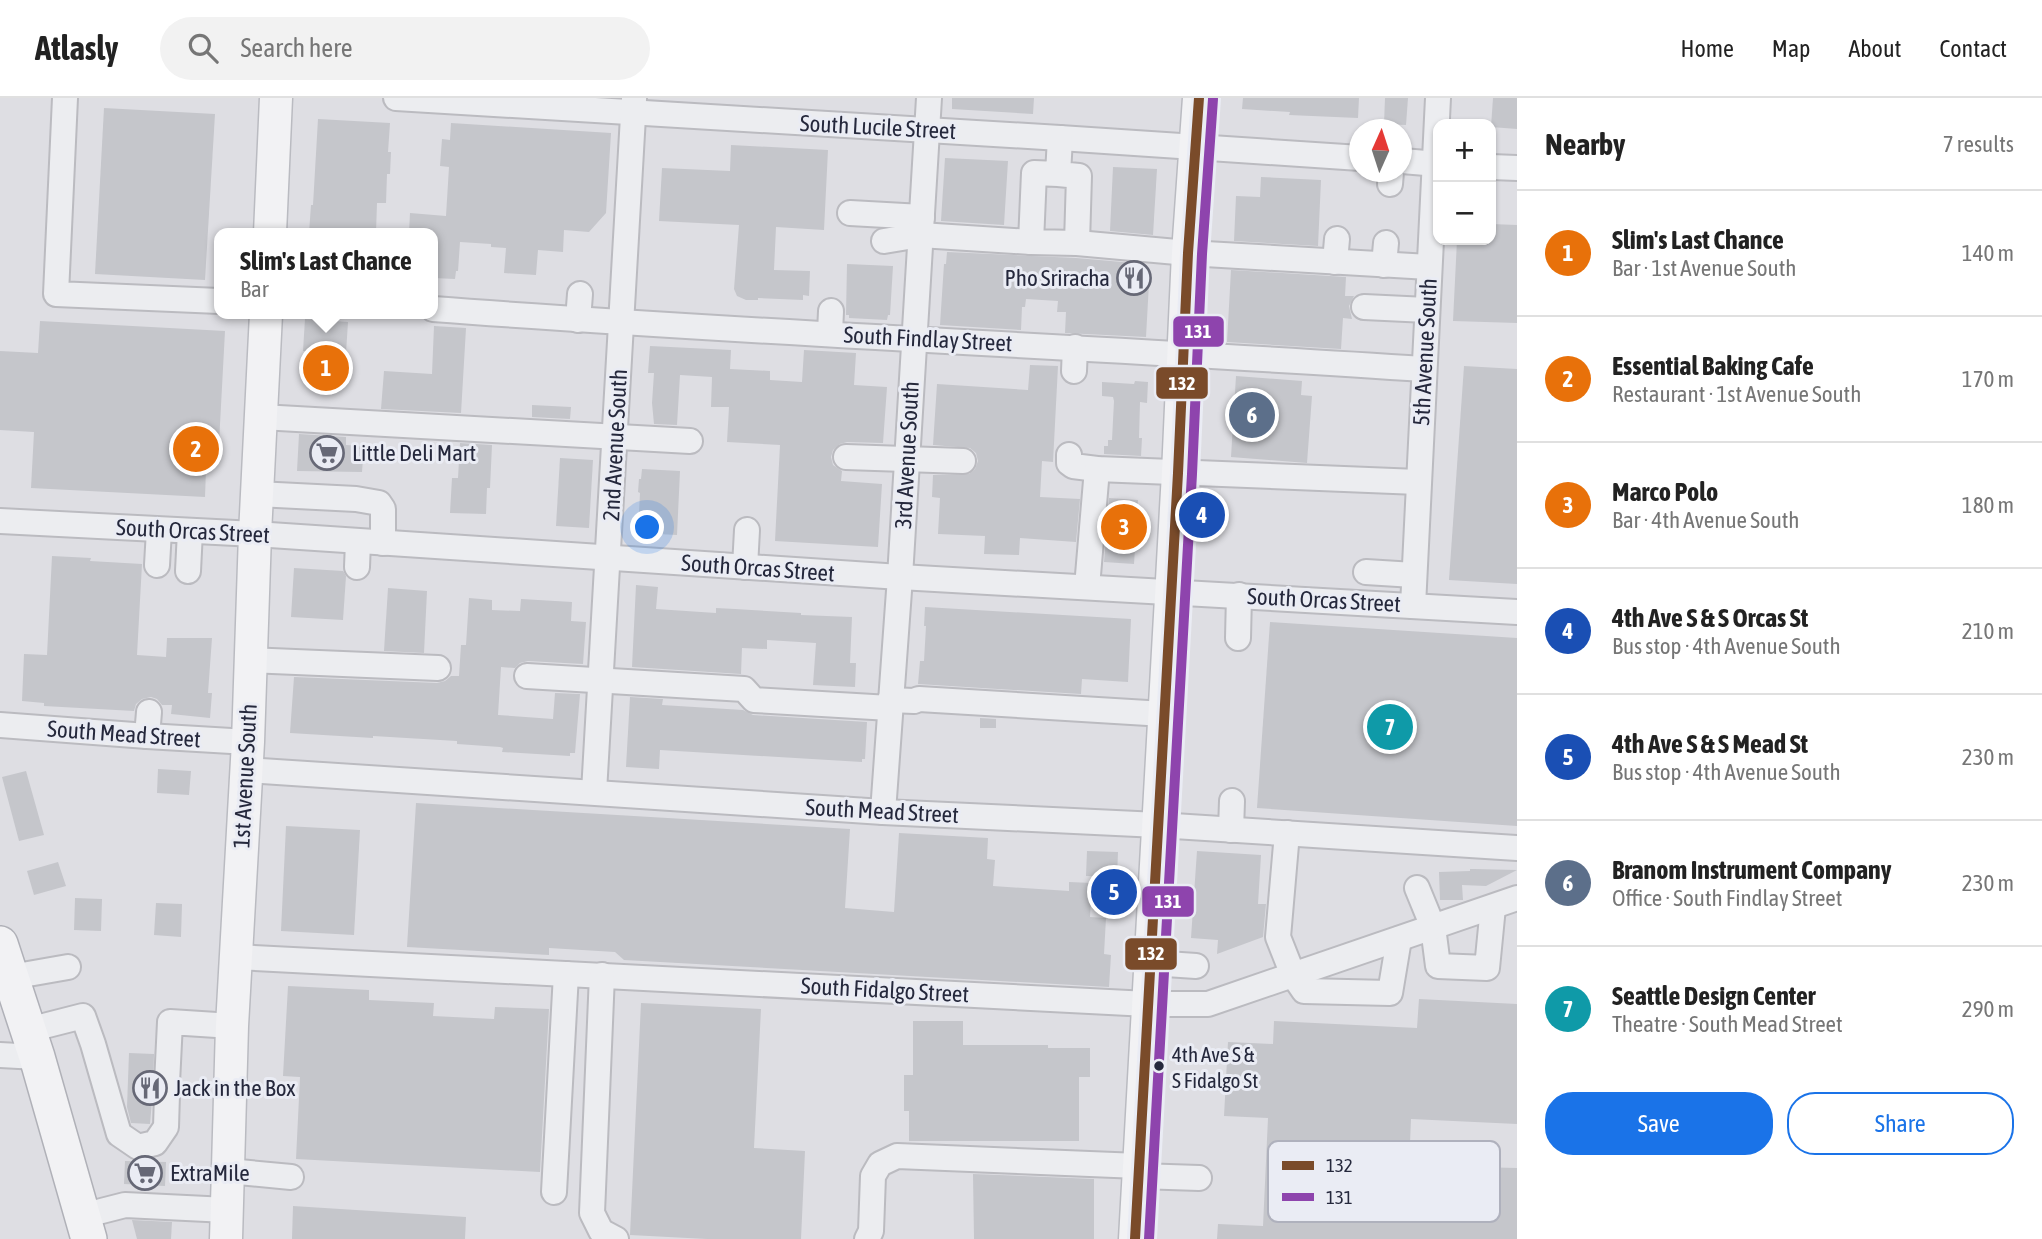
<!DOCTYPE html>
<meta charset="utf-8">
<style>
body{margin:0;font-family:"Asap Condensed",sans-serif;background:#f2f2f2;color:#222}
.controls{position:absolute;right:21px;top:21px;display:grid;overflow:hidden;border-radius:14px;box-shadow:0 2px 5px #0004}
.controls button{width:63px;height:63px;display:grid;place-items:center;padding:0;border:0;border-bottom:2px solid #e0e0e0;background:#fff;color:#222;font:35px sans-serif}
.compass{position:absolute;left:1349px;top:21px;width:63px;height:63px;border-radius:50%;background:#fff;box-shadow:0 2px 5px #0004;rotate:3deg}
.you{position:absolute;left:648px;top:430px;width:24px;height:24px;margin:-18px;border:5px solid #fff;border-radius:50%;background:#1a73e8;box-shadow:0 0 0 10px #1a73e833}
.badge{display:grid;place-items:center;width:46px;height:46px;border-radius:50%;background:#1a73e8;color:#fff;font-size:23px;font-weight:700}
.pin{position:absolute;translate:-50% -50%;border:4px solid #fff;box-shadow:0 2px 7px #0006}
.popup{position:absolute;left:214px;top:130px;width:224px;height:91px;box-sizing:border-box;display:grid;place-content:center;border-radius:14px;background:#fff;filter:drop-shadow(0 2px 5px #0005);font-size:23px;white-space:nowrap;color:#767676}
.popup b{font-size:26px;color:#222}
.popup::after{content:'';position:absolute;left:50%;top:100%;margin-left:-14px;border:14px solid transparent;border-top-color:#fff}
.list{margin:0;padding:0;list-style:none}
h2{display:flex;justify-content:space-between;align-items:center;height:91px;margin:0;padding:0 28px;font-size:30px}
h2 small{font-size:23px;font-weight:400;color:#767676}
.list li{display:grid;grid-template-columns:46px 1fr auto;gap:21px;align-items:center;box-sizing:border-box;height:126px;padding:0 28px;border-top:2px solid #e0e0e0}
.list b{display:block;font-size:26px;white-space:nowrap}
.list p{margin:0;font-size:23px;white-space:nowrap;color:#767676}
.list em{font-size:23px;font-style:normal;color:#767676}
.actions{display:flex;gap:14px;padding:21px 28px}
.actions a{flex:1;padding:16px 0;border:2px solid #1a73e8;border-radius:28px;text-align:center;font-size:24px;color:#1a73e8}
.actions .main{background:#1a73e8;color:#fff}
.icon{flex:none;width:38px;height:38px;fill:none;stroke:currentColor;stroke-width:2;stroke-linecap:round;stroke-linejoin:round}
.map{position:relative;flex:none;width:1517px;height:1141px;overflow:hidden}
header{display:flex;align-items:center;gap:42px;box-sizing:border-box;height:98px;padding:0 35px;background:#fff;border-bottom:2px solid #e0e0e0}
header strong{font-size:33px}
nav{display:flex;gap:38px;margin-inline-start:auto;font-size:24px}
.search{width:490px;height:63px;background:#f2f2f2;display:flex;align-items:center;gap:18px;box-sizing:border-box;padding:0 24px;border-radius:38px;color:#767676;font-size:26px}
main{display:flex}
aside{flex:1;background:#fff}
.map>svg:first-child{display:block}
</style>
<header>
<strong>Atlasly</strong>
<div class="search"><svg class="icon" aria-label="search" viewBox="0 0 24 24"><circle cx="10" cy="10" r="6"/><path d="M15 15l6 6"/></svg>Search here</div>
<nav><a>Home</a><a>Map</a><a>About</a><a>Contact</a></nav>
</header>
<main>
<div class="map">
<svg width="1517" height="1141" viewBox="0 0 1517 1141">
<rect width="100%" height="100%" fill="#dedee3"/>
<g fill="#c5c6cb">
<polygon points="952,0 1034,0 1033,16 952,11"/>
<polygon points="1243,0 1359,0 1358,20 1289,17 1290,14 1242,11"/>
<polygon points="1385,0 1408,0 1406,27 1384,26"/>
<polygon points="1493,0 1517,0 1517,31 1491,29"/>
<polygon points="104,10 215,16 205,182 95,176"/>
<polygon points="318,21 390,25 388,54 391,54 390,76 387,76 386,105 377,105 376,135 309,135 311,107 313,107"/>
<polygon points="451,25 611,35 606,115 589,134 564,132 563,154 538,152 536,177 504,175 506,150 491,149 491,146 460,144 458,173 456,173 455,181 433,180 433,135 409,135 410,115 446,118 449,69 440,68 442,41 450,42"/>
<polygon points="731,47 828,52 824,132 776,129 774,172 810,173 809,198 803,197 803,202 758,200 758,202 746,202 737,198 734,191 739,127 659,123 662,70 730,73"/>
<polygon points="945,60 1008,63 1004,127 941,123"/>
<polygon points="1113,69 1157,71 1153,137 1110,133"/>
<polygon points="1261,79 1321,82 1318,148 1234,143 1236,98 1260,99"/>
<polygon points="1491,126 1517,127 1517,225 1453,223 1457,142 1491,142"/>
<polygon points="947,154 1076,160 1145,166 1144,185 1149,185 1146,239 1065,235 1066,214 1057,214 1058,203 1026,201 1025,209 1022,209 1021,232 940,227 944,166 946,166"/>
<polygon points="847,166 893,168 890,217 888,217 887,222 849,220 849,217 846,217"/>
<polygon points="1231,172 1346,179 1345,198 1354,198 1349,208 1352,221 1343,220 1341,251 1227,244"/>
<polygon points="305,221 348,224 344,286 305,284 307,253 303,253"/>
<polygon points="40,223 225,233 219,345 207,344 205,399 31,390 34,334 0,332 0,253 38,255"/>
<polygon points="434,228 466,230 461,315 381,311 384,273 432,276"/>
<polygon points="650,248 731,252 730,271 770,273 770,282 802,284 804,252 856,255 854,287 887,289 883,345 847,344 840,346 833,352 831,359 833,367 842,373 841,383 882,386 878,449 775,443 780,347 727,344 729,309 711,309 712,279 680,277 677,327 654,326 652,305 654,275 648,275"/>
<polygon points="1030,267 1058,268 1053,364 1042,363 1040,399 1080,401 1076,444 1020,440 1019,457 984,456 985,438 938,436 940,400 932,399 933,377 969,376 975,371 978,363 976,355 970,350 933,347 937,286 1028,292"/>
<polygon points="1464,268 1517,271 1517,486 1449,482"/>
<polygon points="1236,278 1302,283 1301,297 1312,298 1307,365 1231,359"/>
<polygon points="1135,283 1148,284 1147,305 1140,304 1139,340 1142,340 1141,358 1104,356 1104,348 1108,348 1108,342 1112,342 1114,303 1113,299 1102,298 1102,284 1134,286"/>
<polygon points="532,307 571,309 570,321 532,319"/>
<polygon points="299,336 346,339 346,347 364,348 362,374 297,373"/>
<polygon points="460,345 492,347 490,390 487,390 486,416 450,415 452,380 458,380"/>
<polygon points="560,360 593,362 589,430 556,428"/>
<polygon points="642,371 680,373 677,437 638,435 640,395 638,394 639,381 641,381"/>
<polygon points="1109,400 1138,402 1134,466 1104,464"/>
<polygon points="52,458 91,460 90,463 142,466 137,557 166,559 167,540 212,540 208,595 212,595 210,620 171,616 172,607 162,607 157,601 151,599 142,601 136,606 134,613 44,608 44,605 22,603 24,556 47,557"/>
<polygon points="294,470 343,473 346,478 343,522 291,519"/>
<polygon points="636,487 658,489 656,511 716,515 716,510 735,511 801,515 801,517 852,519 850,565 856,565 855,589 813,587 816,545 767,542 767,551 742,550 741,576 632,569"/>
<polygon points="388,490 427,493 424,555 384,553"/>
<polygon points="469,500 492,502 492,512 520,513 521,501 572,504 571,523 586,524 583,566 528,563 520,565 515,570 501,569 498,617 553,621 555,595 580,596 575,655 570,655 570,658 502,654 503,650 500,649 457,646 457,643 373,638 373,640 290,635 294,579 437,585 445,583 451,578 459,578 461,547 466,547"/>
<polygon points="925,509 1131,521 1128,584 1082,581 1081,596 918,586 920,563 924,563 926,528 924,528"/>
<polygon points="1270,524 1517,540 1517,728 1257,710"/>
<polygon points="630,599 663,601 662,607 743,612 753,617 867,624 865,661 862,661 862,664 660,652 659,671 626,669"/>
<polygon points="980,620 996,621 996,630 980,630"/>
<polygon points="158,671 191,673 189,697 157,695"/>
<polygon points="26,673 44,737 19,743 2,679"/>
<polygon points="416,705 850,731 845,810 894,814 899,735 988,740 987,761 995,762 993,788 1069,793 1069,784 1092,785 1090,819 1106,820 1104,856 1111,857 1109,889 624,862 615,854 549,850 549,857 407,849"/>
<polygon points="286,728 360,732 354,837 281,833"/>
<polygon points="1087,753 1118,754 1117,779 1086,778"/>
<polygon points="1197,753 1261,757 1258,806 1266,806 1263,839 1217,856 1218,842 1191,840"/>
<polygon points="58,764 66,788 34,797 27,773"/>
<polygon points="1470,771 1474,771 1517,772 1486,788 1462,787 1463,802 1440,802 1439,774 1470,773"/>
<polygon points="75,800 102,801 101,833 74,832"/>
<polygon points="156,805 182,806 181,839 154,837"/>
<polygon points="288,888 369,892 369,902 434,905 433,918 494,921 495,909 549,911 540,1074 296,1061 300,979 283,978"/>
<polygon points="1419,901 1517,906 1517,1026 1411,1021 1409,1069 1475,1072 1476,1069 1517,1070 1517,1141 1217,1141 1218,1126 1263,1128 1268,1020 1224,1018 1228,944 1273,946 1274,923 1417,930"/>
<polygon points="641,905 761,911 754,1050 805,1053 801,1141 707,1141 630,1137"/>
<polygon points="913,923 963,923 963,947 1048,947 1048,950 1090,950 1090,979 1079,979 1079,1043 909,1043 909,1013 904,1013 904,977 913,977"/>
<polygon points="129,955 154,956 153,991 150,1026 131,1025 127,1009"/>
<polygon points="125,1063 166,1064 165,1088 124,1086"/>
<polygon points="973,1076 1094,1081 1094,1141 974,1141"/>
<polygon points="293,1108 466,1119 465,1141 292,1141"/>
<polygon points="132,1122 172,1124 171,1141 137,1141"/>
</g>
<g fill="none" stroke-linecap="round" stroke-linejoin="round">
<g stroke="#bbbbc0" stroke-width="28">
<g id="minor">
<polyline points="65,0 56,196 219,203"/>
<polyline points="396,0 1060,40 1360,60"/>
<polyline points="1402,63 1438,66"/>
<polyline points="1491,69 1517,70"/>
<polyline points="1058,76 1079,78 1077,145 1031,144 1034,75 1058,76 1060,40"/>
<polyline points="1390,86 1391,74"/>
<polyline points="850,115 922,119"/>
<polyline points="884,143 920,137 1031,144"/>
<polyline points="1077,145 1188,155 1429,169"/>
<polyline points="1335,164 1337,141"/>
<polyline points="1384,167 1386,145"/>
<polyline points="1364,209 1427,212"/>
<path d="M433 211C763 236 1093 249 1424 271"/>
<polyline points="578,222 580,196"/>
<polyline points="830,235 831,213"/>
<polyline points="1074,273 1075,249"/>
<polyline points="261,319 690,343"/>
<polyline points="1069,357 1069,365 1073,368 1097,371 1418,384"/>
<polyline points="846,359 963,363"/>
<polyline points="257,396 356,401 379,405 383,411 383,445"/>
<polyline points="0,423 255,436 900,479 1517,514"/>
<polyline points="157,467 159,432"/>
<polyline points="357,469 358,444"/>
<polyline points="745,469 747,432"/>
<polyline points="188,473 190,433"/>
<polyline points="1366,474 1414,477"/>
<polyline points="1087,489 1097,371"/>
<polyline points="1413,508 1438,0"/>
<polyline points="1238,540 1239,497"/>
<polyline points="250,562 438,570"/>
<polyline points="527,578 744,591 754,602 890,610"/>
<polyline points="890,602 914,603 919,601 1164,616"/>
<polyline points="0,627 147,638 248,644"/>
<polyline points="147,638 149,614"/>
<polyline points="247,672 883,714 1158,727 1517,750"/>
<polyline points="594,694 634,1"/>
<polyline points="883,714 900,479 929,0"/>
<polyline points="1231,732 1232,703"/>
<polyline points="1287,735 1278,839 1293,877 1304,893 1390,895 1399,841"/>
<polyline points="1417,790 1433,829 1438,868 1487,870 1493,809"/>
<polyline points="236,859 1148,906 1208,906 1517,800"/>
<polyline points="1151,865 1196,868"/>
<polyline points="602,877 592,1115 601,1133 616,1141"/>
<polyline points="11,879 68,869"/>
<polyline points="28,932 83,918 93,946 119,1036 138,1049 155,1045 166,1029 167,996"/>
<polyline points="0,957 37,959"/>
<polyline points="167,985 170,924 232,928"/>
<polyline points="228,1073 291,1079"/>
<polyline points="1139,1078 1199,1080"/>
<polyline points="554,1094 566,876"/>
<polyline points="82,1118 125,1107 227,1112"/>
<polyline points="867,1141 871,1133 873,1078 880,1066 897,1058 1139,1068"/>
</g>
</g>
<g stroke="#babbc1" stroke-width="35">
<g id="major">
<polyline points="270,135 276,0"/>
<polyline points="226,1141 232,928 248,644 255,436 266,216"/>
<polyline points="1135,1141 1178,375 1188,155 1199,0"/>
</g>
</g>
<g stroke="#b0b1b8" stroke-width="38">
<polyline id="highway" points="0,846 37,959 89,1141"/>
</g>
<use href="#minor" stroke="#ecedf0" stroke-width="24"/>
<use href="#major" stroke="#f2f2f4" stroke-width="32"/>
<use href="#highway" stroke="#f2f2f4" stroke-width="35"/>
<g stroke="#eaecf4" stroke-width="16">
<polyline id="bus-1" points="1135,1141 1178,375 1188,155 1199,0"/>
</g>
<g stroke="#eaecf4" stroke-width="16">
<polyline id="bus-2" points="1149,1141 1192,376 1202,156 1213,1"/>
</g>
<use href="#bus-1" stroke="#7a4b2a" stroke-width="10"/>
<use href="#bus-2" stroke="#8e44ad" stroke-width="10"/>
</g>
<defs>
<g id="restaurant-ring" transform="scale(1.75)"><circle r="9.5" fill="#eaecf4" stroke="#666876" stroke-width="1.5"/><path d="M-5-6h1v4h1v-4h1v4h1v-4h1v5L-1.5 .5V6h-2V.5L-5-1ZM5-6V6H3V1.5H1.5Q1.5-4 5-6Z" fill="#666876"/></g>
<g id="supermarket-ring" transform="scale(1.75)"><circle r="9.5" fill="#eaecf4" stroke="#666876" stroke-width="1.5"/><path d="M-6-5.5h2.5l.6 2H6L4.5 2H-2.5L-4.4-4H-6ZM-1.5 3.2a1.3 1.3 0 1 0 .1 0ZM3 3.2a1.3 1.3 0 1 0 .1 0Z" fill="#666876"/></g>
</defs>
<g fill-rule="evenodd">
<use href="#restaurant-ring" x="1134" y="180"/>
<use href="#supermarket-ring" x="327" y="355"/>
<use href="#restaurant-ring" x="150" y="990"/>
<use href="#supermarket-ring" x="145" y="1075"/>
</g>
<circle fill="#25283c" stroke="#eaecf4" stroke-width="2.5" cx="1159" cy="968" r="6"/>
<g text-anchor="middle" stroke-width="6" stroke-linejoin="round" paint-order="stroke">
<g font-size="21" fill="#25283c" stroke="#eaecf4" text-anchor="start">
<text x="1172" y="964">4th Ave S &amp;<tspan x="1172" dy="26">S Fidalgo St</tspan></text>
</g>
<g font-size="23" fill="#25283c" stroke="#eaecf4">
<text transform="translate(878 29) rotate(3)" y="8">South Lucile Street</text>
<text transform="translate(928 241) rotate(3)" y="8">South Findlay Street</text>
<text transform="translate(1425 254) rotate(-87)" y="8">5th Avenue South</text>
<text transform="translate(615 347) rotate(-87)" y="8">2nd Avenue South</text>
<text transform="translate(907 357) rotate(-87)" y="8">3rd Avenue South</text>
<text transform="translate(193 433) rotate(3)" y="8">South Orcas Street</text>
<text transform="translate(758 470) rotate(4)" y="8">South Orcas Street</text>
<text transform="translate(1324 502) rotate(3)" y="8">South Orcas Street</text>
<text transform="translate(124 636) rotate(4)" y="8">South Mead Street</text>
<text transform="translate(245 678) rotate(-87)" y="8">1st Avenue South</text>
<text transform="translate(882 713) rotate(3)" y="8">South Mead Street</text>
<text transform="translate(885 892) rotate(3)" y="8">South Fidalgo Street</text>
</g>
<g font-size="23" fill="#25283c" stroke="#eaecf4" text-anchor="start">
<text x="1110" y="188" text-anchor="end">Pho Sriracha</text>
<text x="352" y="363">Little Deli Mart</text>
<text x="174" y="998">Jack in the Box</text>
<text x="170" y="1083">ExtraMile</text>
</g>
</g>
<rect x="1268" y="1043" width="232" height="81" rx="10" fill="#eaecf4" stroke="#afb1bd" stroke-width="2"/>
<rect x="1282" y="1063" width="32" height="9" fill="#7a4b2a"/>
<rect x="1282" y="1095" width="32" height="8" fill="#8e44ad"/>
<g font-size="19" fill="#25283c">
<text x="1326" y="1074">132</text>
<text x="1326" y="1106">131</text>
</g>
<g stroke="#eaecf4" stroke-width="2.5">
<rect x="1172" y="217" width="53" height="33" rx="7" fill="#8e44ad"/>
<rect x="1155" y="268" width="54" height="34" rx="7" fill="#7a4b2a"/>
<rect x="1141" y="787" width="54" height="33" rx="7" fill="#8e44ad"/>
<rect x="1124" y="839" width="54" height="34" rx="7" fill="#7a4b2a"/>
</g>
<g font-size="19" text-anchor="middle" font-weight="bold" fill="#fff">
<text x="1198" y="240">131</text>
<text x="1182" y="292">132</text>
<text x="1168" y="810">131</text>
<text x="1151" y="862">132</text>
</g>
</svg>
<div class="controls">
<button>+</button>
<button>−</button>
</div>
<svg class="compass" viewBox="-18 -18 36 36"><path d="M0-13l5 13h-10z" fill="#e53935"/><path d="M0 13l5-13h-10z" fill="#767676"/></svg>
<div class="you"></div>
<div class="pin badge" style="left:326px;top:270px;background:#e8710a">1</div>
<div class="popup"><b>Slim's Last Chance</b>Bar</div>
<div class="pin badge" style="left:196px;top:351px;background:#e8710a">2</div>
<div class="pin badge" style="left:1124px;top:429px;background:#e8710a">3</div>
<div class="pin badge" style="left:1202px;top:417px;background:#1a4fb4">4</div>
<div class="pin badge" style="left:1114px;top:794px;background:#1a4fb4">5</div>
<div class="pin badge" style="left:1252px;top:317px;background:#5c6f8a">6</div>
<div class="pin badge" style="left:1390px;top:629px;background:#0f9aa8">7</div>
</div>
<aside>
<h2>Nearby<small>7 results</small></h2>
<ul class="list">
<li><span class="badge" style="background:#e8710a">1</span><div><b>Slim's Last Chance</b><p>Bar · 1st Avenue South</p></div><em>140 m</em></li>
<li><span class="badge" style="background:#e8710a">2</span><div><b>Essential Baking Cafe</b><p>Restaurant · 1st Avenue South</p></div><em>170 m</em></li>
<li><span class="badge" style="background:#e8710a">3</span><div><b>Marco Polo</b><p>Bar · 4th Avenue South</p></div><em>180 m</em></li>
<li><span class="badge" style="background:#1a4fb4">4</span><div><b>4th Ave S &amp; S Orcas St</b><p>Bus stop · 4th Avenue South</p></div><em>210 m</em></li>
<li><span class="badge" style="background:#1a4fb4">5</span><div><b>4th Ave S &amp; S Mead St</b><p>Bus stop · 4th Avenue South</p></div><em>230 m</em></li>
<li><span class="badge" style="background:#5c6f8a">6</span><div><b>Branom Instrument Company</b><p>Office · South Findlay Street</p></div><em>230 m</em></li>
<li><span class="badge" style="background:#0f9aa8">7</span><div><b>Seattle Design Center</b><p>Theatre · South Mead Street</p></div><em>290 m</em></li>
</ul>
<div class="actions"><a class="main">Save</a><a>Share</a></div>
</aside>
</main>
